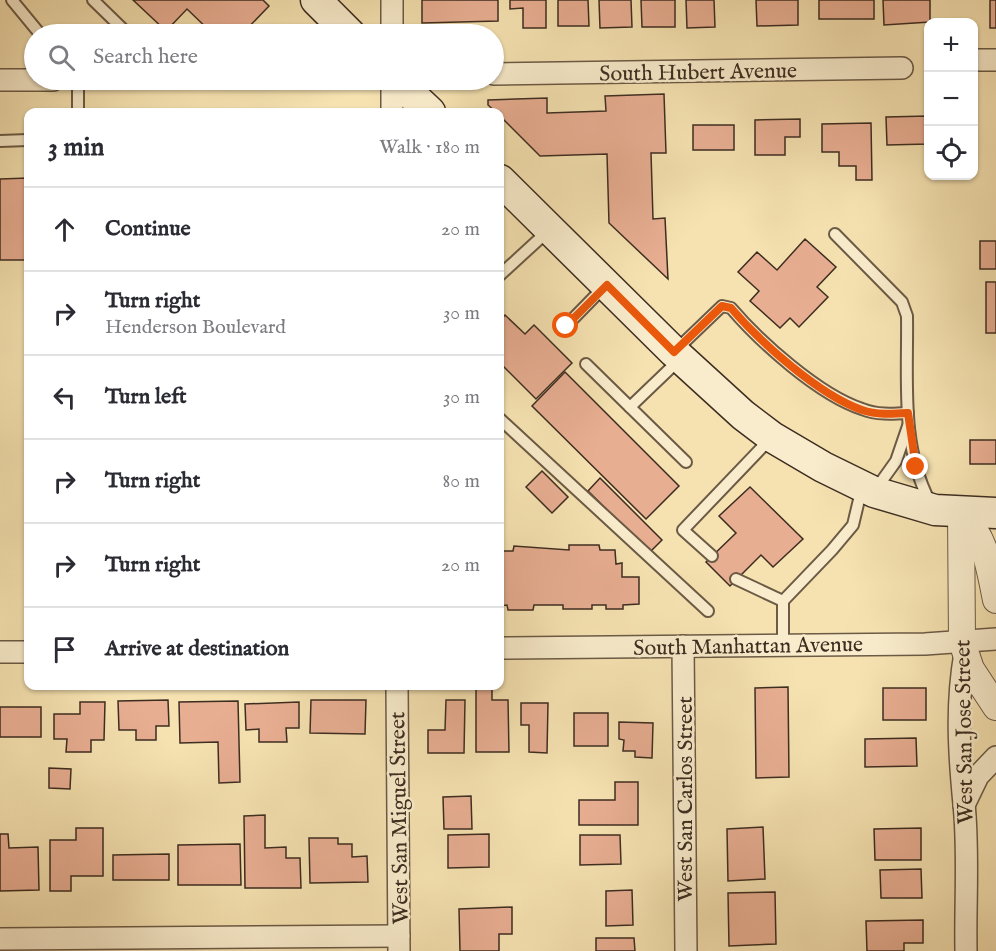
<!DOCTYPE html>
<meta charset="utf-8">
<style>
body{margin:0;font-family:"IM FELL English",serif;background:#f2f2f3;color:#2b2b33}
.controls{position:absolute;right:18px;top:18px;display:grid;overflow:hidden;border-radius:12px;box-shadow:0 2px 4px #0004}
.controls button{width:54px;height:54px;display:grid;place-items:center;padding:0;border:0;border-bottom:2px solid #e1e1e2;background:#fff;color:#2b2b33;font:30px sans-serif}
.stop{position:absolute;width:18px;height:18px;margin:-14px;border:4px solid #ea580c;border-radius:50%;background:#fff}
.stop.end{background:#ea580c;border-color:#fff;box-shadow:0 2px 6px #0008}
.list{margin:0;padding:0;list-style:none}
h2{display:flex;justify-content:space-between;align-items:center;height:78px;margin:0;padding:0 24px;font-size:26px}
h2 small{font-size:20px;font-weight:400;color:#7c7c81}
.list li{display:grid;grid-template-columns:39px 1fr auto;gap:18px;align-items:center;box-sizing:border-box;height:84px;padding:0 24px;border-top:2px solid #e1e1e2}
.list b{display:block;font-size:22px;white-space:nowrap}
.list p{margin:0;font-size:20px;white-space:nowrap;color:#7c7c81}
.list em{font-size:20px;font-style:normal;color:#7c7c81}
.icon{flex:none;width:33px;height:33px;fill:none;stroke:currentColor;stroke-width:2;stroke-linecap:round;stroke-linejoin:round}
.map{position:relative;flex:none;width:996px;height:951px;overflow:hidden}
.search{position:absolute;background:#fff;box-shadow:0 2px 4px #0004;left:24px;top:24px;width:480px;height:66px;display:flex;align-items:center;gap:15px;box-sizing:border-box;padding:0 21px;border-radius:33px;color:#7c7c81;font-size:22px}
.panel{position:absolute;background:#fff;box-shadow:0 2px 4px #0004;left:24px;top:108px;width:480px;height:582px;border-radius:12px}
.map>svg:first-child{display:block}
</style>
<div class="map">
<svg width="996" height="951" viewBox="0 0 996 951">
<rect width="100%" height="100%" fill="#f6e2b1"/>
<filter id="stains"><feTurbulence type="fractalNoise" baseFrequency=".00333" numOctaves="4"/><feColorMatrix values="0 0 0 0 .2 0 0 0 0 .09 0 0 0 0 .02 0 0 0 .5 -.17"/></filter>
<radialGradient id="worn" r=".72"><stop offset=".6" stop-color="#630" stop-opacity="0"/><stop offset="1" stop-color="#630" stop-opacity=".3"/></radialGradient>
<g fill="#e8ae92" stroke="#3d2d21" stroke-width="1.5">
<polygon points="133,0 263,0 269,6 242,34 213,34 187,9 166,31"/>
<polygon points="422,0 498,0 498,21 422,23"/>
<polygon points="510,0 546,0 546,28 523,28 523,8 510,9"/>
<polygon points="558,0 588,0 589,26 558,26"/>
<polygon points="599,0 631,0 632,27 600,28"/>
<polygon points="641,0 675,0 675,27 642,27"/>
<polygon points="686,0 714,0 715,27 687,28"/>
<polygon points="756,0 798,0 798,25 757,26"/>
<rect x="819" y="0" width="55" height="19"/>
<polygon points="883,0 930,0 930,22 884,25"/>
<rect x="990" y="0" width="6" height="28"/>
<polygon points="664,94 666,153 651,153 653,219 665,218 668,279 609,223 607,154 540,156 500,116 500,112 496,112 488,105 488,100 547,98 547,113 606,111 605,96"/>
<polygon points="928,116 928,144 887,145 886,117"/>
<polygon points="800,119 800,137 785,137 785,155 755,155 755,120"/>
<polygon points="871,123 872,180 856,180 856,166 839,166 839,152 822,152 822,124"/>
<rect x="693" y="125" width="41" height="25"/>
<polygon points="28,178 28,260 0,260 0,179"/>
<polygon points="805,239 836,267 817,287 828,297 799,327 790,318 780,328 750,301 759,291 738,272 757,252 777,270"/>
<rect x="980" y="241" width="16" height="28"/>
<rect x="986" y="282" width="10" height="51"/>
<polygon points="505,315 525,334 534,325 572,363 536,399 500,363 500,321"/>
<polygon points="565,372 679,486 646,519 532,406"/>
<rect x="970" y="440" width="26" height="24"/>
<polygon points="542,471 568,497 552,513 526,487"/>
<polygon points="600,478 662,540 650,552 588,491"/>
<polygon points="750,487 803,539 773,567 761,555 730,586 706,562 736,533 719,516"/>
<polygon points="569,545 599,545 600,550 615,550 616,564 622,563 622,577 639,577 639,604 623,605 623,609 606,609 606,605 592,605 592,609 563,609 563,605 534,605 533,610 508,610 507,605 500,606 500,551 513,551 514,546 569,550"/>
<polygon points="476,687 492,687 492,700 508,700 509,752 476,752"/>
<polygon points="788,687 789,777 756,778 755,688"/>
<rect x="883" y="688" width="43" height="32"/>
<polygon points="168,700 169,726 156,726 156,740 136,740 136,730 119,730 118,701"/>
<polygon points="311,700 366,700 365,734 310,733"/>
<polygon points="446,700 465,700 464,753 428,753 428,730 445,730"/>
<polygon points="238,701 240,782 219,783 218,742 180,743 179,702"/>
<polygon points="80,702 105,702 104,740 91,740 91,752 66,752 67,739 54,739 54,714 80,714"/>
<polygon points="299,702 299,728 286,728 287,742 259,742 259,729 246,730 245,704"/>
<polygon points="521,703 548,703 547,753 529,752 529,725 521,725"/>
<rect x="0" y="707" width="41" height="30"/>
<rect x="574" y="713" width="34" height="33"/>
<polygon points="619,722 653,723 652,758 635,757 635,751 623,751 624,740 619,739"/>
<polygon points="916,738 917,766 865,767 865,739"/>
<polygon points="49,768 71,769 70,789 49,788"/>
<polygon points="615,782 638,782 638,825 579,825 579,800 615,800"/>
<polygon points="471,796 472,829 444,829 443,797"/>
<polygon points="265,815 265,848 286,847 286,858 300,858 301,888 245,888 244,816"/>
<polygon points="763,827 765,879 728,881 727,829"/>
<polygon points="76,828 103,828 103,876 71,876 71,891 50,891 50,840 76,840"/>
<polygon points="921,828 921,860 875,860 874,829"/>
<polygon points="0,834 8,834 9,848 38,847 39,890 0,891"/>
<polygon points="489,834 489,867 448,868 448,835"/>
<polygon points="580,835 620,835 621,864 580,865"/>
<polygon points="309,838 338,838 338,844 352,844 352,857 367,856 368,882 310,883"/>
<polygon points="240,844 241,885 178,885 178,845"/>
<polygon points="169,854 169,880 113,880 113,855"/>
<polygon points="921,869 922,898 881,898 880,870"/>
<polygon points="632,890 633,925 606,926 606,891"/>
<polygon points="775,892 776,944 729,946 728,893"/>
<polygon points="512,907 512,934 499,934 499,951 460,951 459,909"/>
<polygon points="923,920 923,943 904,943 904,951 867,951 866,921"/>
<polygon points="596,938 634,938 635,951 596,951"/>
</g>
<g fill="none" stroke-linecap="round" stroke-linejoin="round">
<g stroke="#6b5a45" stroke-width="14">
<g id="service">
<polyline points="12,0 40,34"/>
<polyline points="93,0 128,34"/>
<polyline points="78,112 78,80"/>
<polyline points="0,141 28,140"/>
<path d="M835 234 902 302 907 316C908 378 900 446 930 502"/>
<polyline points="500,275 548,231"/>
<polyline points="566,326 604,287"/>
<path d="M675 351 722 306 731 308C760 342 819 395 862 409 877 415 892 414 908 413"/>
<polyline points="586,364 686,462"/>
<polyline points="630,407 679,360"/>
<polyline points="500,419 708,611"/>
<polyline points="876,489 896,461 908,426"/>
<polyline points="712,556 683,530 770,439"/>
<polyline points="736,579 783,601"/>
<polyline points="783,644 783,601 832,550 853,525 862,487"/>
</g>
</g>
<g stroke="#6b5a45" stroke-width="24">
<g id="minor">
<polyline points="392,0 392,34"/>
<polyline points="974,60 996,60"/>
<polyline points="494,74 902,68"/>
<polyline points="0,80 53,80"/>
<polyline points="392,80 392,112"/>
<polyline points="683,646 686,951"/>
<polyline points="500,648 925,644 996,639"/>
<polyline points="0,652 28,652"/>
<path d="M965 653C956 704 959 753 964 804 969 852 965 903 966 951"/>
<polyline points="397,686 399,951"/>
<polyline points="964,805 978,776 996,757"/>
<polyline points="0,939 399,936"/>
</g>
</g>
<g stroke="#6b5a45" stroke-width="28">
<g id="tertiary">
<polyline points="961,513 962,642 971,669 996,707"/>
<path d="M961 513C986 538 989 566 996 600"/>
</g>
</g>
<g stroke="#3d2d21" stroke-width="33">
<g id="secondary">
<polyline points="316,0 350,34"/>
<polyline points="396,80 430,112"/>
<polyline points="500,180 674,352 743,415 772,437 823,467 874,492 935,510 996,513"/>
</g>
</g>
<use href="#service" stroke="#f9eccc" stroke-width="10"/>
<use href="#minor" stroke="#f9eccc" stroke-width="21"/>
<use href="#tertiary" stroke="#f9eccc" stroke-width="26"/>
<use href="#secondary" stroke="#f9eccc" stroke-width="30"/>
</g>
<g fill="none" stroke-linecap="round" stroke-linejoin="round">
<path stroke="#ea580c" stroke-width="8" d="M566 326 607 285 674 352 722 306 731 308C760 342 819 395 862 410 877 415 892 414 908 413L916 467"/>
</g>
<g text-anchor="middle" stroke-width="5" stroke-linejoin="round" paint-order="stroke">
<g font-size="22" fill="#3d2d21" stroke="#f9eccc">
<text transform="translate(698 71) rotate(-1)" y="8">South Hubert Avenue</text>
<text transform="translate(748 645) rotate(-1)" y="8">South Manhattan Avenue</text>
<text transform="translate(963 732) rotate(-91)" y="8">West San Jose Street</text>
<text transform="translate(684 799) rotate(-90)" y="8">West San Carlos Street</text>
<text transform="translate(398 818) rotate(-91)" y="8">West San Miguel Street</text>
</g>
</g>
<rect width="100%" height="100%" filter="url(#stains)"/>
<rect width="100%" height="100%" fill="url(#worn)"/>
</svg>
<div class="controls">
<button>+</button>
<button>−</button>
<button><svg class="icon" aria-label="locate" viewBox="0 0 24 24"><circle cx="12" cy="12" r="6"/><path d="M12 2v4M12 18v4M2 12h4M18 12h4"/></svg></button>
</div>
<div class="stop" style="left:566px;top:326px"></div>
<div class="stop end" style="left:916px;top:467px"></div>
<div class="search"><svg class="icon" aria-label="search" viewBox="0 0 24 24"><circle cx="10" cy="10" r="6"/><path d="M15 15l6 6"/></svg>Search here</div>
<section class="panel">
<h2>3 min<small>Walk · 180 m</small></h2>
<ul class="list">
<li><svg class="icon" aria-label="ahead" viewBox="0 0 24 24"><path d="M12 20V5M6 11l6-6 6 6"/></svg><div><b>Continue</b></div><em>20 m</em></li>
<li><svg class="icon" aria-label="right" viewBox="0 0 24 24"><path d="M7 20v-9h11M14 6l5 5-5 5"/></svg><div><b>Turn right</b><p>Henderson Boulevard</p></div><em>30 m</em></li>
<li><svg class="icon" aria-label="left" viewBox="0 0 24 24"><path d="M17 20v-9H6M10 6l-5 5 5 5"/></svg><div><b>Turn left</b></div><em>30 m</em></li>
<li><svg class="icon" aria-label="right" viewBox="0 0 24 24"><path d="M7 20v-9h11M14 6l5 5-5 5"/></svg><div><b>Turn right</b></div><em>80 m</em></li>
<li><svg class="icon" aria-label="right" viewBox="0 0 24 24"><path d="M7 20v-9h11M14 6l5 5-5 5"/></svg><div><b>Turn right</b></div><em>20 m</em></li>
<li><svg class="icon" aria-label="arrive" viewBox="0 0 24 24"><path d="M6 21V4h12l-3 4 3 4H6"/></svg><div><b>Arrive at destination</b></div></li>
</ul>
</section>
</div>
